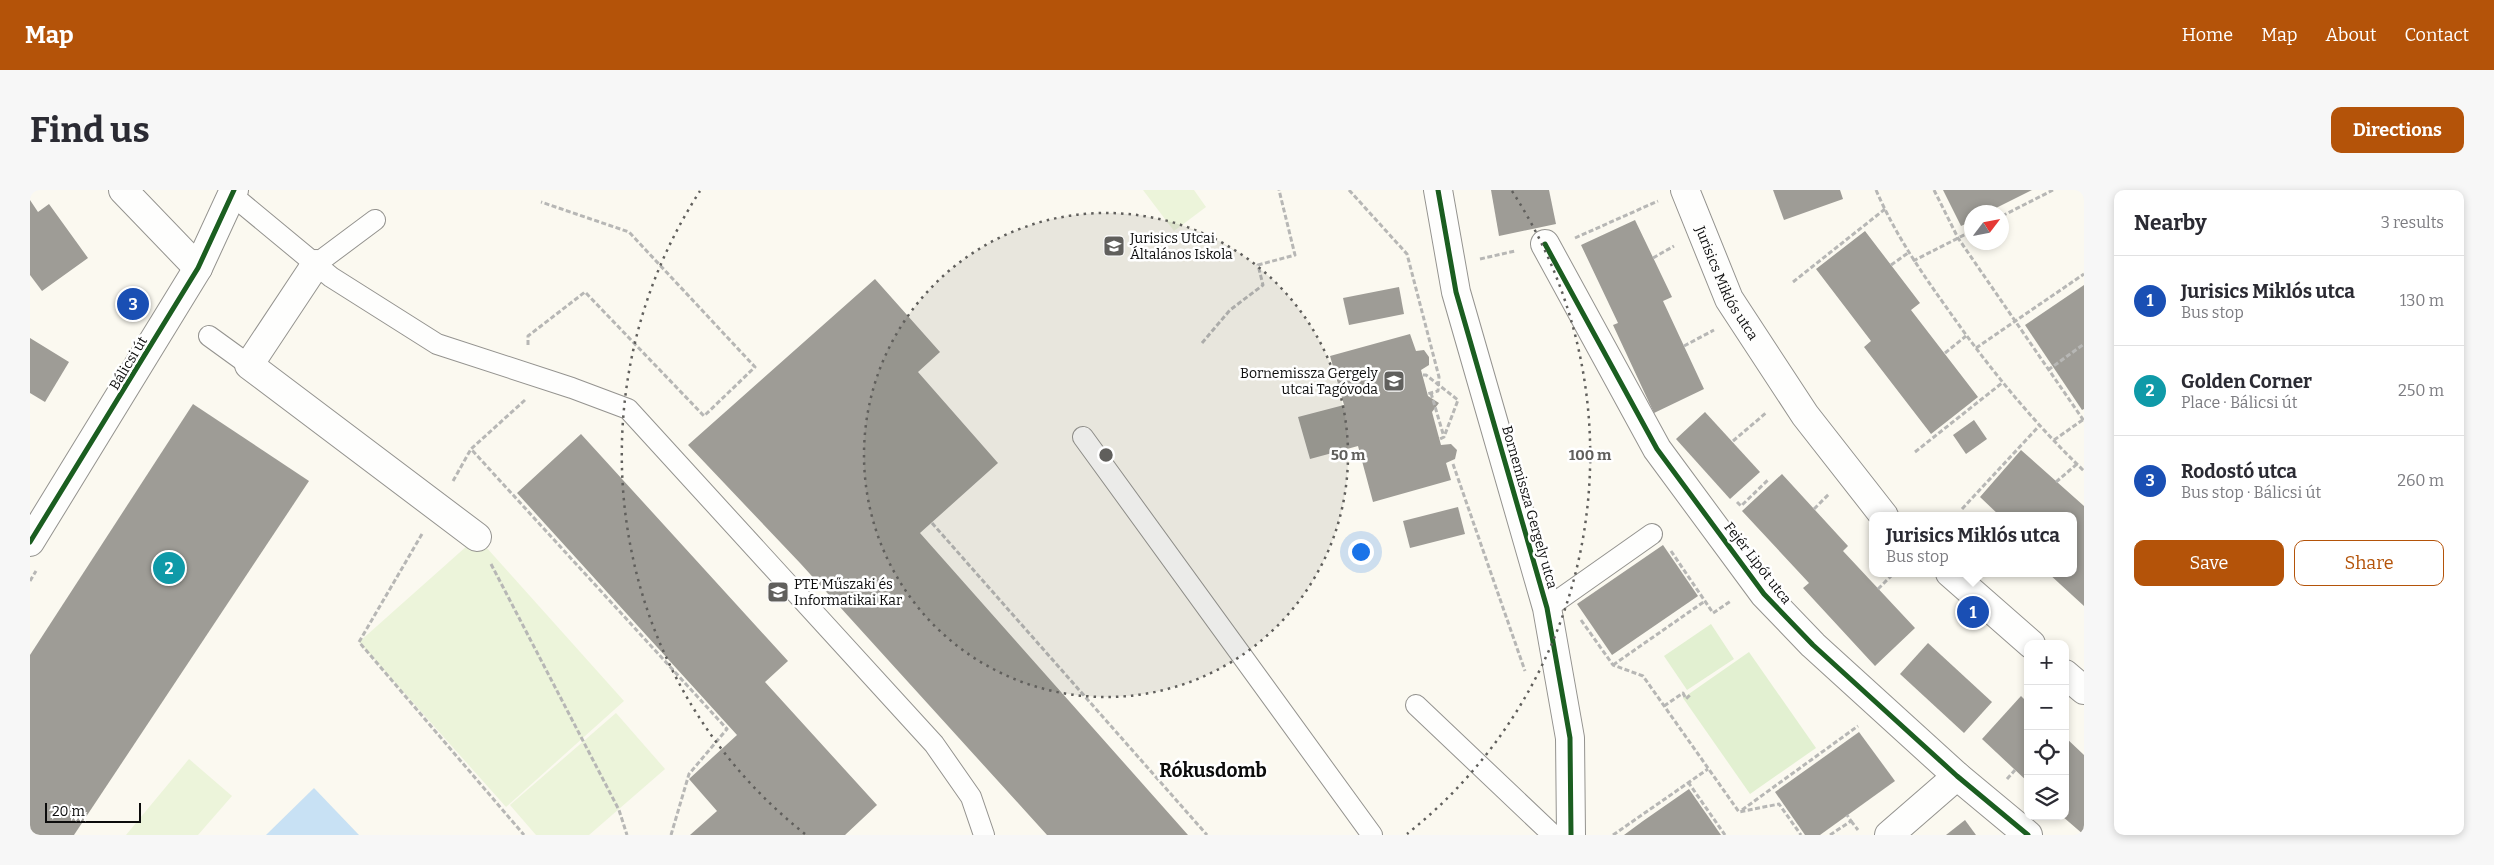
<!DOCTYPE html>
<meta charset="utf-8">
<style>
body{margin:0;font-family:Bitter,serif;background:#f7f7f7;color:#2b2b33}
.controls{position:absolute;right:15px;bottom:15px;display:grid;overflow:hidden;border-radius:10px;box-shadow:0 2px 8px #0003}
.controls button{width:45px;height:45px;display:grid;place-items:center;padding:0;border:0;border-bottom:1px solid #e1e1e2;background:#fff;color:#2b2b33;font:25px sans-serif}
.compass{position:absolute;left:1934px;top:15px;width:45px;height:45px;border-radius:50%;background:#fff;box-shadow:0 2px 8px #0003;rotate:58deg}
.scale{position:absolute;left:15px;bottom:12px;width:96px;box-sizing:border-box;padding-left:5px;border:2px solid #0c0c0c;border-top:0;font-size:14px;line-height:18px;white-space:nowrap;color:#0c0c0c;-webkit-text-stroke:4px #fff;paint-order:stroke}
.you{position:absolute;left:1330px;top:361px;width:18px;height:18px;margin:-12px;border:4px solid #fff;border-radius:50%;background:#1a73e8;box-shadow:0 0 0 8px #1a73e833}
.badge{display:grid;place-items:center;width:32px;height:32px;border-radius:50%;background:#b45309;color:#fff;font-size:16px;font-weight:700}
.pin{position:absolute;translate:-50% -50%;border:2px solid #fff;box-shadow:0 1px 5px #0006}
.popup{position:absolute;left:1839px;top:322px;width:208px;height:65px;box-sizing:border-box;display:grid;place-content:center;border-radius:10px;background:#fff;filter:drop-shadow(0 1px 4px #0005);font-size:16px;white-space:nowrap;color:#7c7c81}
.popup b{font-size:19px;color:#2b2b33}
.popup::after{content:'';position:absolute;left:50%;top:100%;margin-left:-10px;border:10px solid transparent;border-top-color:#fff}
.list{margin:0;padding:0;list-style:none}
h2{display:flex;justify-content:space-between;align-items:center;height:65px;margin:0;padding:0 20px;font-size:21px}
h2 small{font-size:16px;font-weight:400;color:#7c7c81}
.list li{display:grid;grid-template-columns:32px 1fr auto;gap:15px;align-items:center;box-sizing:border-box;height:90px;padding:0 20px;border-top:1px solid #e1e1e2}
.list b{display:block;font-size:19px;white-space:nowrap}
.list p{margin:0;font-size:16px;white-space:nowrap;color:#7c7c81}
.list em{font-size:16px;font-style:normal;color:#7c7c81}
.actions{display:flex;gap:10px;padding:15px 20px}
.actions a{flex:1;padding:11px 0;border:1px solid #b45309;border-radius:10px;text-align:center;font-size:18px;color:#b45309}
.actions .main{background:#b45309;color:#fff}
.icon{flex:none;width:28px;height:28px;fill:none;stroke:currentColor;stroke-width:2;stroke-linecap:round;stroke-linejoin:round}
.map{position:relative;flex:none;width:2054px;height:645px;overflow:hidden;border-radius:10px}
header{display:flex;align-items:center;gap:30px;box-sizing:border-box;height:70px;padding:0 25px;background:#b45309;color:#fff}
header strong{font-size:24px}
nav{display:flex;gap:28px;margin-inline-start:auto;font-size:18px}
.intro{display:flex;align-items:center;justify-content:space-between;box-sizing:border-box;height:120px;padding:0 30px}
h1{margin:0;font-size:35px}
.button{padding:12px 22px;border-radius:10px;background:#b45309;color:#fff;font-size:18px;font-weight:700}
main{display:flex;gap:30px;padding:0 30px}
aside{flex:1;background:#fff;border-radius:10px;box-shadow:0 2px 8px #0003}
.map>svg:first-child{display:block}
</style>
<header>
<strong>Map</strong>
<nav><a>Home</a><a>Map</a><a>About</a><a>Contact</a></nav>
</header>
<div class="intro"><h1>Find us</h1><a class="button">Directions</a></div>
<main>
<div class="map">
<svg width="2054" height="645" viewBox="0 0 2054 645">
<rect width="100%" height="100%" fill="#fbf9f0"/>
<g fill="#e2f0d1">
<polygon points="1681,434 1704,469 1657,500 1634,466"/>
<polygon points="1719,462 1786,558 1720,604 1653,508"/>
</g>
<g fill="#ecf4da">
<polygon points="1113,0 1164,0 1176,17 1144,41"/>
<polygon points="447,347 594,511 476,617 329,452"/>
<polygon points="586,523 635,579 559,645 506,645 480,615"/>
<polygon points="159,569 202,606 168,645 96,645"/>
</g>
<polygon fill="#c8e1f4" points="284,598 329,645 236,645"/>
<g fill="#9e9c96">
<polygon points="1461,0 1519,0 1526,34 1469,46"/>
<polygon points="1743,0 1810,0 1813,9 1754,30"/>
<polygon points="1913,0 2002,0 1958,22 1942,22 1942,31 1931,36"/>
<polygon points="0,10 8,22 19,14 58,68 12,101 0,85"/>
<polygon points="1605,30 1642,107 1633,111 1674,199 1624,223 1583,135 1588,133 1551,55"/>
<polygon points="1835,41 1890,113 1881,120 1948,207 1901,244 1834,157 1841,151 1786,79"/>
<polygon points="845,89 910,162 888,182 968,273 890,343 1158,645 1017,645 770,373 658,255"/>
<polygon points="2054,95 2054,219 2052,220 1995,135"/>
<polygon points="1369,97 1374,124 1319,135 1313,108"/>
<polygon points="1380,144 1386,161 1394,160 1399,167 1399,175 1391,180 1398,206 1409,213 1402,222 1411,255 1421,254 1427,260 1425,269 1416,273 1421,290 1343,312 1328,256 1280,269 1268,227 1314,215 1300,166"/>
<polygon points="0,148 39,172 15,212 0,203"/>
<polygon points="163,214 279,291 44,645 0,645 0,465"/>
<polygon points="1675,222 1730,282 1700,309 1646,249"/>
<polygon points="1944,230 1957,249 1936,264 1923,245"/>
<polygon points="551,244 758,471 735,492 847,615 815,645 660,645 687,621 659,589 707,545 487,303"/>
<polygon points="1991,260 2054,316 2054,416 2018,383 2043,383 2043,326 1970,326 1950,307"/>
<polygon points="1752,284 1818,356 1813,361 1885,438 1845,476 1773,398 1779,393 1712,321"/>
<polygon points="1428,317 1435,344 1380,358 1373,331"/>
<polygon points="1633,355 1668,406 1582,465 1547,414"/>
<polygon points="1898,453 1962,512 1934,543 1870,484"/>
<polygon points="1991,506 1998,513 1998,592 1952,549"/>
<polygon points="1829,542 1865,591 1790,645 1775,645 1745,602"/>
<polygon points="2035,547 2054,565 2054,645 2032,626 2035,626"/>
<polygon points="1659,599 1691,645 1594,645 1613,631"/>
<polygon points="1935,630 1946,645 1916,645"/>
</g>
<g fill="none" stroke-linecap="round" stroke-linejoin="round">
<g stroke="#94938f" stroke-width="22">
<g id="service">
<polyline points="202,5 301,87 407,154 542,198 598,219 904,554 941,607 954,645"/>
<polyline points="286,74 345,30"/>
<polyline points="179,146 219,175"/>
<polyline points="1053,247 1342,645"/>
<polyline points="1517,418 1622,344"/>
<polyline points="1386,515 1523,645"/>
</g>
</g>
<g stroke="#94938f" stroke-width="30">
<g id="minor">
<polyline points="93,0 168,78"/>
<polyline points="1408,0 1426,102 1517,418 1540,548 1541,645"/>
<path id="s1" d="M1655 0 1699 109 1775 225 1854 326"/>
<polyline points="1515,54 1627,259 1734,404 1783,455 1927,586 1998,645"/>
<polyline points="286,74 219,175 447,347"/>
<polyline points="1920,383 2001,454"/>
<polyline points="2035,484 2054,500"/>
<polyline points="1859,645 1927,586"/>
</g>
</g>
<g stroke="#94938f" stroke-width="30">
<polyline id="tertiary" points="0,352 168,78 204,0"/>
</g>
<g stroke="#b7b7b5" stroke-width="3" stroke-dasharray="5 2.5" stroke-linecap="butt">
<polyline points="1319,0 1377,64 1409,187 1408,201 1397,204"/>
<path d="M1846 0C1865 44 1891 82 1919 121 1959 178 2004 233 2054 281"/>
<polyline points="1904,0 1928,48 2054,231"/>
<polyline points="1972,26 2023,0"/>
<polyline points="1545,48 1628,11"/>
<polyline points="1623,68 1644,56"/>
<polyline points="1450,69 1485,61"/>
<polyline points="1883,71 1942,41"/>
<polyline points="1861,75 1878,63"/>
<polyline points="1763,92 1855,19"/>
<polyline points="1172,153 1200,120 1233,95 1228,75 1265,65 1249,0"/>
<polyline points="498,155 498,146 555,102 674,226 725,177 599,42 511,12"/>
<polyline points="1654,156 1684,140"/>
<polyline points="1946,158 2054,84"/>
<polyline points="1915,163 1936,146"/>
<polyline points="2018,180 2054,154"/>
<polyline points="1401,203 1414,247"/>
<polyline points="495,210 441,259 697,539 659,584 641,645"/>
<polyline points="2024,250 2054,229"/>
<polyline points="1703,251 1737,222"/>
<polyline points="1885,262 1972,193"/>
<polyline points="1423,274 1495,481"/>
<polyline points="423,291 441,259"/>
<polyline points="2026,292 2047,274"/>
<polyline points="1707,312 1711,316 1739,289"/>
<polyline points="1784,319 1799,304"/>
<polyline points="1932,319 2010,235"/>
<polyline points="902,333 1177,645"/>
<polyline points="392,344 329,452 494,645"/>
<polyline points="1641,361 1683,423 1701,411"/>
<polyline points="461,374 589,620 597,645"/>
<polyline points="0,391 6,381"/>
<polyline points="1848,399 1864,383"/>
<polyline points="1551,430 1583,475 1613,486 1709,622 1749,614 1771,645"/>
<polyline points="1583,475 1675,411"/>
<polyline points="1634,516 1653,503 1656,509 1660,505"/>
<polyline points="1977,589 1985,580"/>
<polyline points="1658,592 1695,645"/>
<polyline points="1712,620 1828,536"/>
<polyline points="1821,631 1828,640"/>
<polyline points="1583,645 1678,579"/>
<polyline points="1800,645 1821,631 1817,625"/>
</g>
<use href="#service" stroke="#fefefd" stroke-width="20"/>
<use href="#minor" stroke="#fefefd" stroke-width="28"/>
<use href="#tertiary" stroke="#fefefd" stroke-width="28"/>
<polyline stroke="#b7b7b5" stroke-width="3" stroke-dasharray="5 2.5" stroke-linecap="butt" points="1393,185 1396,185 1428,210 1414,247 1410,249"/>
<g stroke="#fff" stroke-width="8">
<g id="cycleway">
<polyline points="1408,0 1426,102 1517,418 1540,548 1541,645"/>
<polyline points="1515,54 1627,259 1734,404 1783,455 1927,586 1998,645"/>
<polyline points="0,352 168,78 204,0"/>
</g>
</g>
<use href="#cycleway" stroke="#1b5e20" stroke-width="5"/>
</g>
<circle cx="1076" cy="265" r="242" fill="#605f5c" fill-opacity=".12"/>
<g fill="none" stroke="#605f5c" stroke-width="2.5" stroke-dasharray="2.5 5">
<circle cx="1076" cy="265" r="242"/>
<path d="M775 644A484 484 0 0 1 670 1M1482 1A484 484 0 0 1 1377 644"/>
</g>
<defs>
<g id="school-square" transform="scale(1.125)"><rect x="-9" y="-9" width="18" height="18" rx="4" fill="#605f5c" stroke="#fff"/><path d="M0-5L7-2L0 1L-7-2ZM-4 1L0 2.5L4 1V4Q0 6-4 4Z" fill="#fff"/></g>
<g id="university-square" transform="scale(1.125)"><rect x="-9" y="-9" width="18" height="18" rx="4" fill="#605f5c" stroke="#fff"/><path d="M0-5L7-2L0 1L-7-2ZM-4 1L0 2.5L4 1V4Q0 6-4 4Z" fill="#fff"/></g>
</defs>
<g fill-rule="evenodd">
<use href="#school-square" x="1084" y="56"/>
<use href="#school-square" x="1364" y="191"/>
<use href="#university-square" x="748" y="402"/>
</g>
<g text-anchor="middle" stroke-width="5" stroke-linejoin="round" paint-order="stroke">
<g font-size="14" fill="#0c0c0c" stroke="#fff" text-anchor="start">
<text x="1100" y="53">Jurisics Utcai<tspan x="1100" dy="16">Általános Iskola</tspan></text>
<text x="1348" y="188" text-anchor="end">Bornemissza Gergely<tspan x="1348" dy="16">utcai Tagóvoda</tspan></text>
<text x="764" y="399">PTE Műszaki és<tspan x="764" dy="16">Informatikai Kar</tspan></text>
</g>
<g font-size="14" fill="#0c0c0c" stroke="#fff">
<text dy="5" stroke="none"><textPath href="#s1" startOffset="102">Jurisics Miklós utca</textPath></text>
<text transform="translate(98 173) rotate(-59)" y="5">Bálicsi út</text>
<text transform="translate(1500 317) rotate(74)" y="5">Bornemissza Gergely utca</text>
<text transform="translate(1728 373) rotate(52)" y="5">Fejér Lipót utca</text>
</g>
<g font-size="19" font-weight="bold" fill="#0c0c0c" stroke="#fff">
<text x="1183" y="587">Rókusdomb</text>
</g>
</g>
<circle cx="1076" cy="265" r="8" fill="#605f5c" stroke="#fff" stroke-width="2.5"/>
<g font-size="15" text-anchor="middle" font-weight="bold" fill="#605f5c" stroke="#fff" stroke-width="5" stroke-linejoin="round" paint-order="stroke">
<text x="1318" y="270">50 m</text>
<text x="1560" y="270">100 m</text>
</g>
</svg>
<div class="controls">
<button>+</button>
<button>−</button>
<button><svg class="icon" aria-label="locate" viewBox="0 0 24 24"><circle cx="12" cy="12" r="6"/><path d="M12 2v4M12 18v4M2 12h4M18 12h4"/></svg></button>
<button><svg class="icon" aria-label="layers" viewBox="0 0 24 24"><path d="M12 4l9 5-9 5-9-5zM3 14l9 5 9-5"/></svg></button>
</div>
<svg class="compass" viewBox="-18 -18 36 36"><path d="M0-13l5 13h-10z" fill="#e53935"/><path d="M0 13l5-13h-10z" fill="#7c7c81"/></svg>
<div class="scale">20 m</div>
<div class="you"></div>
<div class="pin badge" style="left:1943px;top:422px;background:#1a4fb4">1</div>
<div class="popup"><b>Jurisics Miklós utca</b>Bus stop</div>
<div class="pin badge" style="left:139px;top:378px;background:#0f9aa8">2</div>
<div class="pin badge" style="left:103px;top:114px;background:#1a4fb4">3</div>
</div>
<aside>
<h2>Nearby<small>3 results</small></h2>
<ul class="list">
<li><span class="badge" style="background:#1a4fb4">1</span><div><b>Jurisics Miklós utca</b><p>Bus stop</p></div><em>130 m</em></li>
<li><span class="badge" style="background:#0f9aa8">2</span><div><b>Golden Corner</b><p>Place · Bálicsi út</p></div><em>250 m</em></li>
<li><span class="badge" style="background:#1a4fb4">3</span><div><b>Rodostó utca</b><p>Bus stop · Bálicsi út</p></div><em>260 m</em></li>
</ul>
<div class="actions"><a class="main">Save</a><a>Share</a></div>
</aside>
</main>
